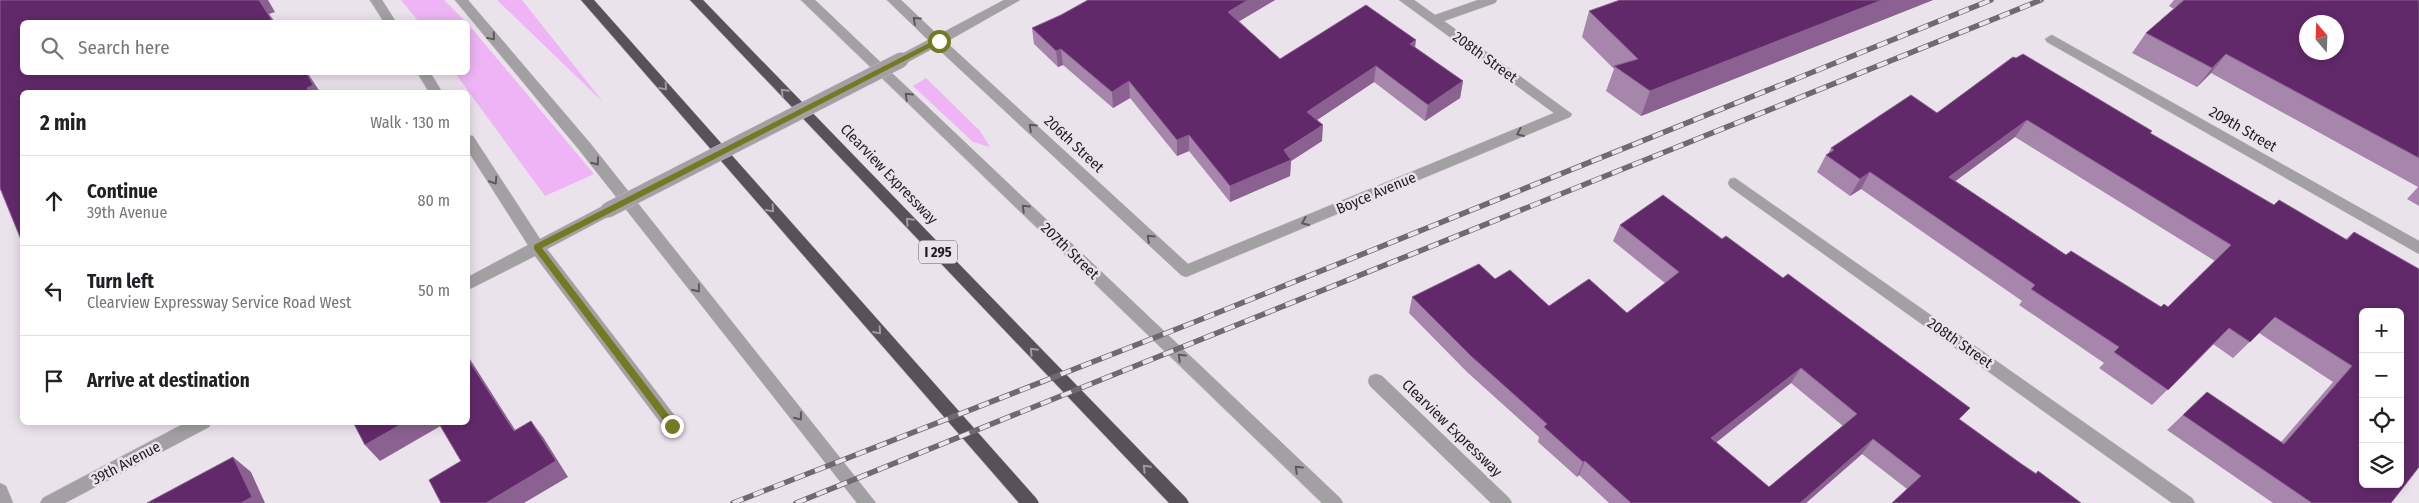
<!DOCTYPE html>
<meta charset="utf-8">
<style>
body{margin:0;font-family:"Fira Sans Condensed",sans-serif;background:#f6f6f6;color:#202124}
.controls{position:absolute;right:15px;bottom:15px;display:grid;overflow:hidden;border-radius:8px;box-shadow:0 2px 12px #0003}
.controls button{width:45px;height:45px;display:grid;place-items:center;padding:0;border:0;border-bottom:1px solid #e0e0e0;background:#fff;color:#202124;font:25px sans-serif}
.compass{position:absolute;left:2299px;top:15px;width:45px;height:45px;border-radius:50%;background:#fff;box-shadow:0 2px 12px #0003;rotate:341deg}
.stop{position:absolute;width:15px;height:15px;margin:-11px;border:4px solid #747922;border-radius:50%;background:#fff}
.stop.end{background:#747922;border-color:#fff;box-shadow:0 1px 5px #0008}
.list{margin:0;padding:0;list-style:none}
h2{display:flex;justify-content:space-between;align-items:center;height:65px;margin:0;padding:0 20px;font-size:21px}
h2 small{font-size:16px;font-weight:400;color:#757577}
.list li{display:grid;grid-template-columns:32px 1fr auto;gap:15px;align-items:center;box-sizing:border-box;height:90px;padding:0 20px;border-top:1px solid #e0e0e0}
.list b{display:block;font-size:19px;white-space:nowrap}
.list p{margin:0;font-size:16px;white-space:nowrap;color:#757577}
.list em{font-size:16px;font-style:normal;color:#757577}
.icon{flex:none;width:28px;height:28px;fill:none;stroke:currentColor;stroke-width:2;stroke-linecap:round;stroke-linejoin:round}
.map{position:relative;flex:none;width:2419px;height:503px;overflow:hidden}
.search{position:absolute;background:#fff;box-shadow:0 2px 12px #0003;left:20px;top:20px;width:450px;height:55px;display:flex;align-items:center;gap:12px;box-sizing:border-box;padding:0 18px;border-radius:8px;color:#757577;font-size:19px}
.panel{position:absolute;background:#fff;box-shadow:0 2px 12px #0003;left:20px;top:90px;width:450px;height:335px;border-radius:8px}
.map>svg:first-child{display:block}
</style>
<div class="map">
<svg width="2419" height="503" viewBox="0 0 2419 503">
<rect width="100%" height="100%" fill="#ebe3ec"/>
<g fill="#eeb4f5">
<polygon points="401,0 444,0 466,22 419,22"/>
<polygon points="497,0 522,0 603,102"/>
<polygon points="468,24 594,174 545,196 455,73 468,72"/>
<polygon points="926,78 980,131 990,147 973,142 913,86"/>
</g>
<g fill="none" stroke-linecap="round" stroke-linejoin="round">
<g stroke="#c7c0c7" stroke-width="1">
<g id="minor">
<polygon points="370,0 382,0 396,22 384,22"/>
<polygon points="455,0 468,0 590,143 876,503 857,503 580,151"/>
<polygon points="801,0 815,0 1340,498 1343,503 1322,503"/>
<polygon points="887,0 901,0 938,35 1004,0 1020,0 946,42 1188,264 1554,113 1399,0 1414,0 1435,15 1478,0 1497,0 1495,3 1444,21 1572,114 1570,117 1186,277 1181,275 936,47 906,63 896,63 894,60 896,57 928,40"/>
<polygon points="2052,35 2419,241 2419,254 2047,42 2045,39"/>
<polygon points="417,72 430,72 442,92 429,92"/>
<polygon points="468,135 473,136 540,239 603,206 613,206 615,210 613,214 547,249 678,420 680,425 678,430 672,432 666,430 535,256 468,290 468,277 528,245 468,151"/>
<polygon points="1735,178 2192,498 2195,503 2172,503 1730,187 1728,183 1730,179"/>
<polygon points="1376,374 1382,376 1509,498 1512,503 1491,503 1370,386 1368,381 1370,376"/>
<polygon points="187,422 211,422 209,427 65,503 40,503 43,498"/>
<polygon points="0,483 6,486 13,503 0,503"/>
</g>
</g>
<g stroke="#c7c0c7" stroke-width="1">
<g id="highway">
<polygon points="581,0 594,0 1036,498 1039,503 1019,503"/>
<polygon points="690,0 703,0 1186,498 1189,503 1169,503"/>
</g>
</g>
<use href="#minor" fill="#a3a0a4" fill-rule="evenodd"/>
<use href="#highway" fill="#585159" fill-rule="evenodd"/>
<g stroke="#6f6a70" stroke-width="5.5">
<g id="rail">
<polyline points="733,503 1197,321 1991,0"/>
<polyline points="796,503 2041,0"/>
</g>
</g>
<use href="#rail" stroke="#ebe3ec" stroke-width="4" stroke-dasharray="11" stroke-linecap="butt"/>
<g stroke="#c7c0c7" stroke-width="16" stroke-linecap="butt">
<polyline id="minor-bridge" points="608,210 901,60"/>
</g>
<use href="#minor-bridge" stroke="#a3a0a4" stroke-width="15"/>
</g>
<g fill="#a686ab" fill-rule="evenodd">
<polygon points="1088,0 1275,0 1239,21 1280,59 1415,47 1463,81 1460,98 1425,121 1374,82 1317,120 1322,141 1291,161 1290,176 1230,202 1189,151 1177,156 1130,98 1113,108 1063,65 1058,67 1034,44 1032,28 1061,15"/>
<polygon points="1620,0 1933,0 1641,116 1606,91 1614,69 1582,37 1589,11"/>
<polygon points="2174,0 2419,0 2419,206 2407,199 2418,187 2211,73 2197,87 2132,53 2146,33 2174,9 2169,6"/>
<path d="M2013 57 2152 131 2150 133 2274 205 2346 239 2354 232 2391 503H2273L2167 430 2207 392 2281 442 2333 382 2259 333 2233 358 2213 344 2152 405 2099 368 2104 363 2019 305 2022 301 1861 189 1850 196 1817 172 1826 155 1828 154 1831 148 1937 113ZM2015 137 2215 261 2168 307H2161L2066 255 1955 181Z"/>
<path d="M1620 225 1960 420 2020 463 2036 473 2038 471 2081 503 1907 489 1862 454 1806 503H1609L1579 475 1577 477 1538 442 1539 437 1467 372 1409 313 1412 297 1495 279 1549 306 1627 313 1665 283 1613 241ZM1791 383 1843 426 1769 487 1716 442Z"/>
</g>
<g fill="#8b6191">
<polygon points="259,0 268,0 275,12 269,14 275,22 273,22"/>
<polygon points="1248,0 1275,0 1228,28 1228,12"/>
<polygon points="1882,0 1933,0 1641,116 1650,91"/>
<polygon points="1416,40 1414,56 1410,44"/>
<polygon points="1061,49 1063,65 1058,67 1056,51"/>
<polygon points="2226,54 2211,73 2197,87 2212,68"/>
<polygon points="1376,66 1374,82 1305,128 1307,112"/>
<polygon points="306,72 307,72 320,92 310,92 307,88"/>
<polygon points="1129,81 1130,98 1113,108 1112,92"/>
<polygon points="1463,81 1460,98 1425,121 1428,105"/>
<polygon points="2027,120 2015,137 1938,194 1949,177"/>
<polygon points="1323,125 1322,141 1291,161 1290,176 1230,202 1230,186"/>
<polygon points="1189,135 1189,151 1177,156 1177,140"/>
<polygon points="1870,172 1861,189 1850,196 1860,179"/>
<polygon points="468,356 526,447 514,431 468,359"/>
<polygon points="1801,368 1791,383 1703,453 1711,438"/>
<polygon points="531,421 543,437 568,477 524,503 486,503"/>
<polygon points="405,422 442,422 444,424 380,461 365,445"/>
<polygon points="1873,439 1862,454 1806,503 1800,503"/>
<polygon points="233,457 251,472 265,503 241,503"/>
<polygon points="1585,461 1579,475 1577,477 1583,462"/>
</g>
<g fill="#62296a" stroke="#8b6191" fill-rule="evenodd">
<polygon points="0,0 259,0 273,22 22,22 22,72 306,72 313,85 307,88 310,92 22,92 22,242 0,188"/>
<polygon points="1088,0 1248,0 1228,12 1280,59 1366,5 1416,40 1410,44 1463,81 1428,105 1376,66 1307,112 1323,125 1284,150 1291,160 1230,186 1189,135 1177,140 1129,81 1112,92 1061,49 1056,51 1032,28 1061,15"/>
<polygon points="1620,0 1882,0 1650,91 1614,66 1638,59 1589,11"/>
<path d="M2184 0H2419V158L2226 54 2212 68 2146 33ZM2306 22H2336V52H2306Z"/>
<path d="M2023 54 2152 131 2150 133 2274 205 2279 200 2347 240 2354 232 2419 269V467L2391 503H2312L2183 415 2207 392 2284 444 2352 366 2275 317 2250 342 2229 328 2168 390 2114 352 2119 347 2031 289 2035 285 1870 172 1860 179 1826 155 1834 150 1831 148 1911 95 1937 113 2013 57 2016 58ZM2027 120 2231 245 2168 307 2164 304 2161 307 2071 251 2066 255 1949 177ZM2363 312H2400V484H2363Z"/>
<path d="M1663 195 1722 239 1726 236 1783 278 1788 274 1970 408 1959 419 2020 463 2036 474 2038 471 2081 503H1892L1921 476 1873 439 1800 503H1631L1585 461 1583 462 1544 427 1547 424 1471 356 1412 297 1479 264 1495 279 1510 270 1549 306 1589 279 1627 313 1679 272 1620 225ZM1801 368 1857 414 1769 487 1711 438Z"/>
<polygon points="468,359 514,431 531,421 556,461 486,503 441,503 429,480 461,461 438,422 468,422"/>
<polygon points="353,422 405,422 365,445"/>
<polygon points="233,457 252,497 241,503 147,503"/>
</g>
<defs><path id="oneway-chevron" d="M-2-3.5L2.5 0L-2 3.5" fill="none" stroke-width="1.6" stroke-linecap="round" stroke-linejoin="round" transform="scale(1.25)"/></defs>
<g stroke="#5c585c">
<use href="#oneway-chevron" transform="translate(916 20) rotate(-138)"/>
<use href="#oneway-chevron" transform="translate(492 37) rotate(50)"/>
<use href="#oneway-chevron" transform="translate(908 96) rotate(-136)"/>
<use href="#oneway-chevron" transform="translate(1032 127) rotate(-137)"/>
<use href="#oneway-chevron" transform="translate(1520 133) rotate(157)"/>
<use href="#oneway-chevron" transform="translate(596 162) rotate(52)"/>
<use href="#oneway-chevron" transform="translate(494 181) rotate(57)"/>
<use href="#oneway-chevron" transform="translate(1025 208) rotate(-136)"/>
<use href="#oneway-chevron" transform="translate(1305 222) rotate(157)"/>
<use href="#oneway-chevron" transform="translate(1150 238) rotate(-137)"/>
<use href="#oneway-chevron" transform="translate(697 289) rotate(52)"/>
<use href="#oneway-chevron" transform="translate(1181 357) rotate(-136)"/>
<use href="#oneway-chevron" transform="translate(799 417) rotate(52)"/>
<use href="#oneway-chevron" transform="translate(1298 469) rotate(-136)"/>
</g>
<g stroke="#a29aa2">
<use href="#oneway-chevron" transform="translate(664 87) rotate(49)"/>
<use href="#oneway-chevron" transform="translate(784 92) rotate(-134)"/>
<use href="#oneway-chevron" transform="translate(771 209) rotate(49)"/>
<use href="#oneway-chevron" transform="translate(909 221) rotate(-134)"/>
<use href="#oneway-chevron" transform="translate(878 331) rotate(49)"/>
<use href="#oneway-chevron" transform="translate(1033 351) rotate(-134)"/>
<use href="#oneway-chevron" transform="translate(1146 468) rotate(-134)"/>
</g>
<polygon fill="#747922" points="937,39 943,41 542,248 675,423 675,428 669,428 534,249 534,245"/>
<g text-anchor="middle" stroke-width="5" stroke-linejoin="round" paint-order="stroke">
<rect fill="#ebe3ec" stroke="#5e595e" stroke-width="1" x="919" y="240.5" width="38" height="23" rx="4"/>
<g font-size="14" font-weight="bold" fill="#211e21">
<text x="938" y="257">I 295</text>
</g>
<g font-size="15" fill="#211e21" stroke="#ebe3ec">
<text transform="translate(1485 57) rotate(36)" y="5">208th Street</text>
<text transform="translate(2243 129) rotate(30)" y="5">209th Street</text>
<text transform="translate(1074 144) rotate(43)" y="5">206th Street</text>
<text transform="translate(889 174) rotate(46)" y="5">Clearview Expressway</text>
<text transform="translate(1376 193) rotate(-23)" y="5">Boyce Avenue</text>
<text transform="translate(1070 251) rotate(44)" y="5">207th Street</text>
<text transform="translate(1960 343) rotate(35)" y="5">208th Street</text>
<text transform="translate(1452 428) rotate(44)" y="5">Clearview Expressway</text>
<text transform="translate(126 463) rotate(-28)" y="5">39th Avenue</text>
</g>
</g>
</svg>
<div class="controls">
<button>+</button>
<button>−</button>
<button><svg class="icon" aria-label="locate" viewBox="0 0 24 24"><circle cx="12" cy="12" r="6"/><path d="M12 2v4M12 18v4M2 12h4M18 12h4"/></svg></button>
<button><svg class="icon" aria-label="layers" viewBox="0 0 24 24"><path d="M12 4l9 5-9 5-9-5zM3 14l9 5 9-5"/></svg></button>
</div>
<svg class="compass" viewBox="-18 -18 36 36"><path d="M0-13l5 13h-10z" fill="#e53935"/><path d="M0 13l5-13h-10z" fill="#757577"/></svg>
<div class="stop" style="left:939px;top:41px"></div>
<div class="stop end" style="left:672px;top:426px"></div>
<div class="search"><svg class="icon" aria-label="search" viewBox="0 0 24 24"><circle cx="10" cy="10" r="6"/><path d="M15 15l6 6"/></svg>Search here</div>
<section class="panel">
<h2>2 min<small>Walk · 130 m</small></h2>
<ul class="list">
<li><svg class="icon" aria-label="ahead" viewBox="0 0 24 24"><path d="M12 20V5M6 11l6-6 6 6"/></svg><div><b>Continue</b><p>39th Avenue</p></div><em>80 m</em></li>
<li><svg class="icon" aria-label="left" viewBox="0 0 24 24"><path d="M17 20v-9H6M10 6l-5 5 5 5"/></svg><div><b>Turn left</b><p>Clearview Expressway Service Road West</p></div><em>50 m</em></li>
<li><svg class="icon" aria-label="arrive" viewBox="0 0 24 24"><path d="M6 21V4h12l-3 4 3 4H6"/></svg><div><b>Arrive at destination</b></div></li>
</ul>
</section>
</div>
